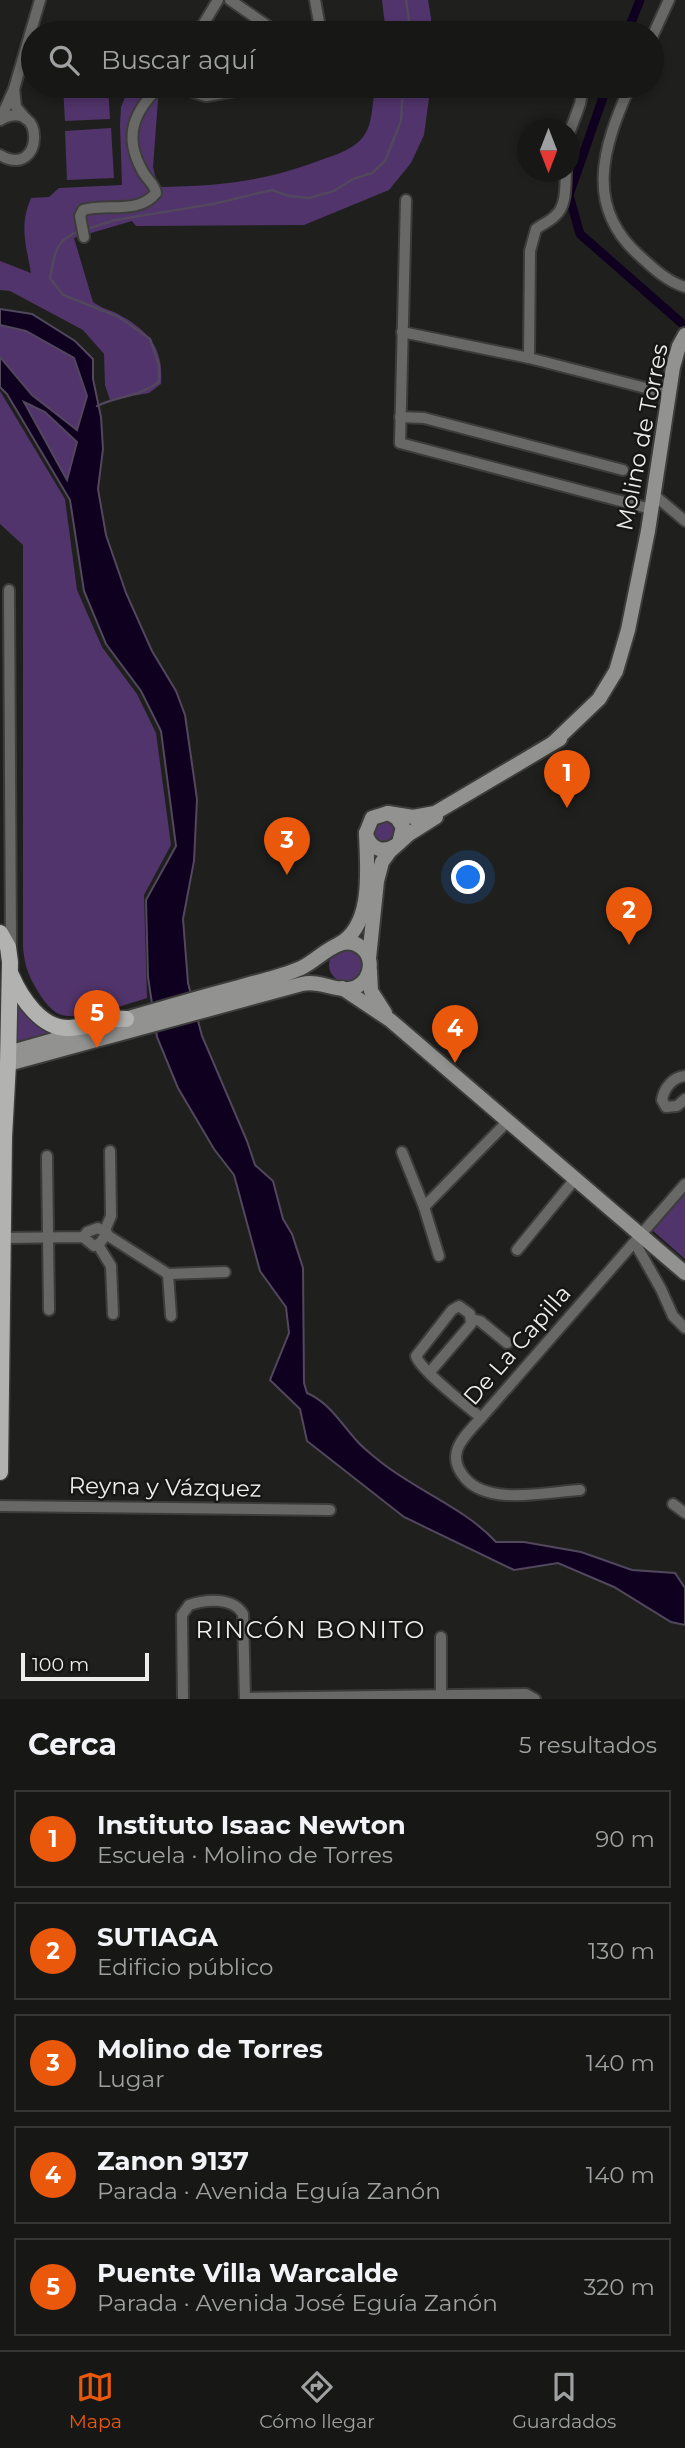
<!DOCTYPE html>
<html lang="es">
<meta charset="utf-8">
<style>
body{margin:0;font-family:Montserrat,sans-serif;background:#242523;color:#f1f3f6}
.compass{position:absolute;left:517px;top:119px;width:63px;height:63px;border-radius:50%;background:#171816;box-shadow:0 4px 10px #0003;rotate:180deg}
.scale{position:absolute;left:21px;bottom:18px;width:128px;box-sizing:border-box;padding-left:7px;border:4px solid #ededeb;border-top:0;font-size:19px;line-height:24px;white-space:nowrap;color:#ededeb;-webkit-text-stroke:5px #161614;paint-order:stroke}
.you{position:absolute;left:469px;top:878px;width:24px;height:24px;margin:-18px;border:5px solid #fff;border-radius:50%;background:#1a73e8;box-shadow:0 0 0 10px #1a73e833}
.badge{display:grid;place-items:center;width:46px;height:46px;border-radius:50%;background:#ea580c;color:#fff;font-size:23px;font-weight:700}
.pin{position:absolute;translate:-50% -58px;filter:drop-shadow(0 2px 4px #0008)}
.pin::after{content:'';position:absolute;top:37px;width:24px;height:21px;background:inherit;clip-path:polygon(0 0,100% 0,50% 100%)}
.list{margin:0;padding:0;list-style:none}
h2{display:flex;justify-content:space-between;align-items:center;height:91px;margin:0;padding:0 28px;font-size:30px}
h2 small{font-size:23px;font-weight:400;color:#9ea0a1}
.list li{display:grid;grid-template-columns:46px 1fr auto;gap:21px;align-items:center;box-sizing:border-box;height:98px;margin:0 14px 14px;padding:0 14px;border:2px solid #363735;border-radius:0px}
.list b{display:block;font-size:26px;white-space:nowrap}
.list p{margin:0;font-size:23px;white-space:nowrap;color:#9ea0a1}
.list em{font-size:23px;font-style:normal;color:#9ea0a1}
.icon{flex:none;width:38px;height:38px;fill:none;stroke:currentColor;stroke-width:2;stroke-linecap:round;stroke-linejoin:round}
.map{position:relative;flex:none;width:685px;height:1699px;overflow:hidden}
.search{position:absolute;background:#171816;box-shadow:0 4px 10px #0003;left:21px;right:21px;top:21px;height:77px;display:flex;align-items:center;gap:18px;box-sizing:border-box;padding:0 24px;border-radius:38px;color:#9ea0a1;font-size:26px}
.sheet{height:651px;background:#171816}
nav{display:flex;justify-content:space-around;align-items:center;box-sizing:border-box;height:98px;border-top:2px solid #363735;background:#171816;font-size:19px;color:#9ea0a1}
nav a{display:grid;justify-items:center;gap:4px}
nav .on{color:#ea580c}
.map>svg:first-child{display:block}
</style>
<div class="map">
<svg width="685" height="1699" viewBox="0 0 685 1699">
<rect width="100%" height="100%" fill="#1f201d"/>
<g fill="#51346b">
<polygon points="382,0 428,0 431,18 431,33 386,33"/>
<polygon points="63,86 108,86 110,119 65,121"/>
<path d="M130 86 159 87 153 167 158 187C220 186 262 182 321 160 335 155 354 149 363 137 375 121 370 103 377 86H429L430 91 424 135 411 163 389 190 304 225 136 226 132 221 74 238 93 302C101 308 110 310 118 314 149 331 164 348 161 384L149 393 110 400 105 385 104 354 83 330 10 291 0 290V261L31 273C26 244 19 226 31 198L49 197 59 188 122 185 120 125 121 107Z"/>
<polygon points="111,128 114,178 67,180 65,131"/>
<polygon points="0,325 26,331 74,358 87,396 77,430 32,395 0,357"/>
<path d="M0 391 65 499 77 590 102 647 137 694 156 733 171 845 144 895 147 998C126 1004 76 1024 57 1013 49 1008 43 1000 39 993 28 975 25 967 23 947V545L0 524Z"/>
<polygon points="23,401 45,412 77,442 67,481"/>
<circle cx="385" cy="831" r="11"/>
<circle cx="346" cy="965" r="17"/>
<polygon points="14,990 56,1033 15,1048"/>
<polygon points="685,1191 685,1259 651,1229"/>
</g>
<path fill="#100020" stroke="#52475d" stroke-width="2" fill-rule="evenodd" d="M0 309 32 314 75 341 93 359V379L101 417 103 449 98 489 106 535 126 593 152 651 176 691 185 715 197 799 194 861 183 919 188 983 202 1036 247 1141 255 1165 273 1181 283 1219 292 1234 303 1268 304 1383 307 1393C330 1403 341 1424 357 1441 363 1448 370 1453 377 1459 414 1490 464 1507 496 1542H524L581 1552 632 1570 675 1573 685 1588V1625L671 1622 614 1587 558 1563 514 1570 404 1517 307 1441 300 1409 270 1380 289 1333 286 1307 260 1271 234 1175 214 1149 178 1088 157 1037 148 977 146 900 176 846 161 731 141 691 106 644 84 591 70 500 7 394 0 387V357L32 395 77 430 87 396 74 358 26 331 0 325ZM24 402 45 412 77 442 67 480Z"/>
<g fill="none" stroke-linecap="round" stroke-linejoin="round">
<g stroke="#52475d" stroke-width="2.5">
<polyline points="406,0 411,33"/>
<polyline points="87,229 115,220 213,204 272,190 289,196 309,198 334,191 353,179 372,173 385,161 401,121 403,86"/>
<path d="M81 231C54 239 55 254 50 278L63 295 119 317 150 339 159 365V382C139 397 117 396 97 406"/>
</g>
<g stroke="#100020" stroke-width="9">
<polyline points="627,33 640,0"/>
<polyline points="607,86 569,195 580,234 685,326"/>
</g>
<g stroke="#3c3d3a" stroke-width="14">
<g id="street">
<polyline points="230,0 278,33"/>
<polyline points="315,0 321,33"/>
<polyline points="198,33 218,0"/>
<polyline points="652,37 669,0"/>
<polyline points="174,86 206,96 266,86"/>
<path d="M630 86C603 147 583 207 641 257 654 269 668 282 685 287"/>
<polyline points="14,89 40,0"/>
<path d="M0 120C47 95 44 181 0 155"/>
<polyline points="0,120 14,89 16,107 26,119"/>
<polyline points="570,131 580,104 583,87"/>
<polyline points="406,200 400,443 651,509"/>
<path d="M84 237 80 216 83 210C107 203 138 215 156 193 155 184 146 179 142 170 123 136 134 111 160 86"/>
<polyline points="402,332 529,358 669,394"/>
<path d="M529 358 530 251 536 229C542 224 549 222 555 216 567 206 565 186 566 172"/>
<polyline points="400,417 424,418 623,470"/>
<polyline points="653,494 685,521"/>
<polyline points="9,590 11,948"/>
<path d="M685 1076C673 1077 664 1088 662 1100L666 1107 677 1106 685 1099"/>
<polyline points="402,1152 424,1207 439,1256"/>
<polyline points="47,1156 49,1310"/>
<polyline points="424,1207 508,1121"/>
<polyline points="105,1230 111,1216 110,1151"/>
<polyline points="107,1235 168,1274 225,1272"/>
<polyline points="3,1238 83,1237 94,1246 100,1243 107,1233 98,1228 87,1232 83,1237"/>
<polyline points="635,1243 661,1289 673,1316 685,1328"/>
<polyline points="98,1245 111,1266 113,1314"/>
<polyline points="517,1250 575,1179"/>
<polyline points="168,1274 171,1316"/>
<polyline points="472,1319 480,1321 507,1343"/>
<path d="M429 1373 471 1324 470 1314 459 1306 452 1310 416 1356C421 1371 466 1405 481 1418"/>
<path d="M580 1490C547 1492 488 1506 465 1478 444 1454 464 1437 481 1418L685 1184"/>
<polyline points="673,1504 685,1513"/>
<polyline points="0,1506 330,1510"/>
<polyline points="441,1637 441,1696"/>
<polyline points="245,1698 526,1694 535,1699"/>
<path d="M183 1699 182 1615 189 1605C206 1599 233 1597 243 1614L245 1699"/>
</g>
</g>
<g stroke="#3c3d3a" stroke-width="18">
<g id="secondary">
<polyline points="553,743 599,699 616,671 628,630 648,531 673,367 679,346 685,335"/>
<polyline points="388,813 413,817 435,813 560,739"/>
<path d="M395 846C382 854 369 848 366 833L372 818 388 813 397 818 403 827 399 843"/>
<path d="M339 944C374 925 367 867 366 833"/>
<polyline points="369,958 377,881 382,862 390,851 409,834 436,817"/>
<polyline points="370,971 371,991 385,1013"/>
<polyline points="342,988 390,1020 685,1273"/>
<polyline points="8,1053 89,1030"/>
<path d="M8 1064 302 984C320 980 334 991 349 989 369 986 377 961 362 948 342 930 319 960 301 968 281 977 259 981 239 987 197 998 156 1010 115 1022"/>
</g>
</g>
<g stroke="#3c3d3a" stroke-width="19">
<g id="primary">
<polyline points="0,933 8,947 10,962 8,1064 4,1137 0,1472"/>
<path d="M11 975C21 998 42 1030 70 1028 90 1027 106 1017 126 1019"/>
</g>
</g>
<use href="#street" stroke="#686867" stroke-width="10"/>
<use href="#secondary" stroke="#929290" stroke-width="14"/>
<use href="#primary" stroke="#b2b3b0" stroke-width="16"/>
</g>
<g text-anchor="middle" stroke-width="5" stroke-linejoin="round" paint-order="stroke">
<g font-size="23" fill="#ededeb" stroke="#161614">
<text transform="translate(642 437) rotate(-79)" y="8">Molino de Torres</text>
<text transform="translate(517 1345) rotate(-49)" y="8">De La Capilla</text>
<text transform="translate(165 1487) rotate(1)" y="8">Reyna y Vázquez</text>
</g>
<g font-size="24" letter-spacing="2" fill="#ededeb" stroke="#161614">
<text x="311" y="1638">RINCÓN BONITO</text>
</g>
</g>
</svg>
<svg class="compass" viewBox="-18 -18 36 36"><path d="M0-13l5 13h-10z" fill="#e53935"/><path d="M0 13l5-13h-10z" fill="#9ea0a1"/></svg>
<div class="scale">100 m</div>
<div class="you"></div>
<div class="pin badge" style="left:567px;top:808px">1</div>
<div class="pin badge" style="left:629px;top:945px">2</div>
<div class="pin badge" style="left:287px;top:875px">3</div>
<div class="pin badge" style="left:455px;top:1063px">4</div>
<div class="pin badge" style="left:97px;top:1048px">5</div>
<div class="search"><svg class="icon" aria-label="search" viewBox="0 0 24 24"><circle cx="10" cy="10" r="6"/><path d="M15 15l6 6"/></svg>Buscar aquí</div>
</div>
<section class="sheet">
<h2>Cerca<small>5 resultados</small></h2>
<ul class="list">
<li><span class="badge">1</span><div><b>Instituto Isaac Newton</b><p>Escuela · Molino de Torres</p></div><em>90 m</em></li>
<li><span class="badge">2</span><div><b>SUTIAGA</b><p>Edificio público</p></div><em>130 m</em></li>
<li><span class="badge">3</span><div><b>Molino de Torres</b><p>Lugar</p></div><em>140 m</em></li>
<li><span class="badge">4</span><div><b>Zanon 9137</b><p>Parada · Avenida Eguía Zanón</p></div><em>140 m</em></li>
<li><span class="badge">5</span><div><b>Puente Villa Warcalde</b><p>Parada · Avenida José Eguía Zanón</p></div><em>320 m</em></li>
</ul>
</section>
<nav>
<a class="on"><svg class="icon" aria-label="map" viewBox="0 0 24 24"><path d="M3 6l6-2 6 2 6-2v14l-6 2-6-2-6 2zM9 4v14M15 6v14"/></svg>Mapa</a>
<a><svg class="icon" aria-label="directions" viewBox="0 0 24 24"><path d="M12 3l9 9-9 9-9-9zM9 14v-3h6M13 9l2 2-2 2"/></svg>Cómo llegar</a>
<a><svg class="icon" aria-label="saved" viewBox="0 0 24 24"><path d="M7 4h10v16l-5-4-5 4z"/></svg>Guardados</a>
</nav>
